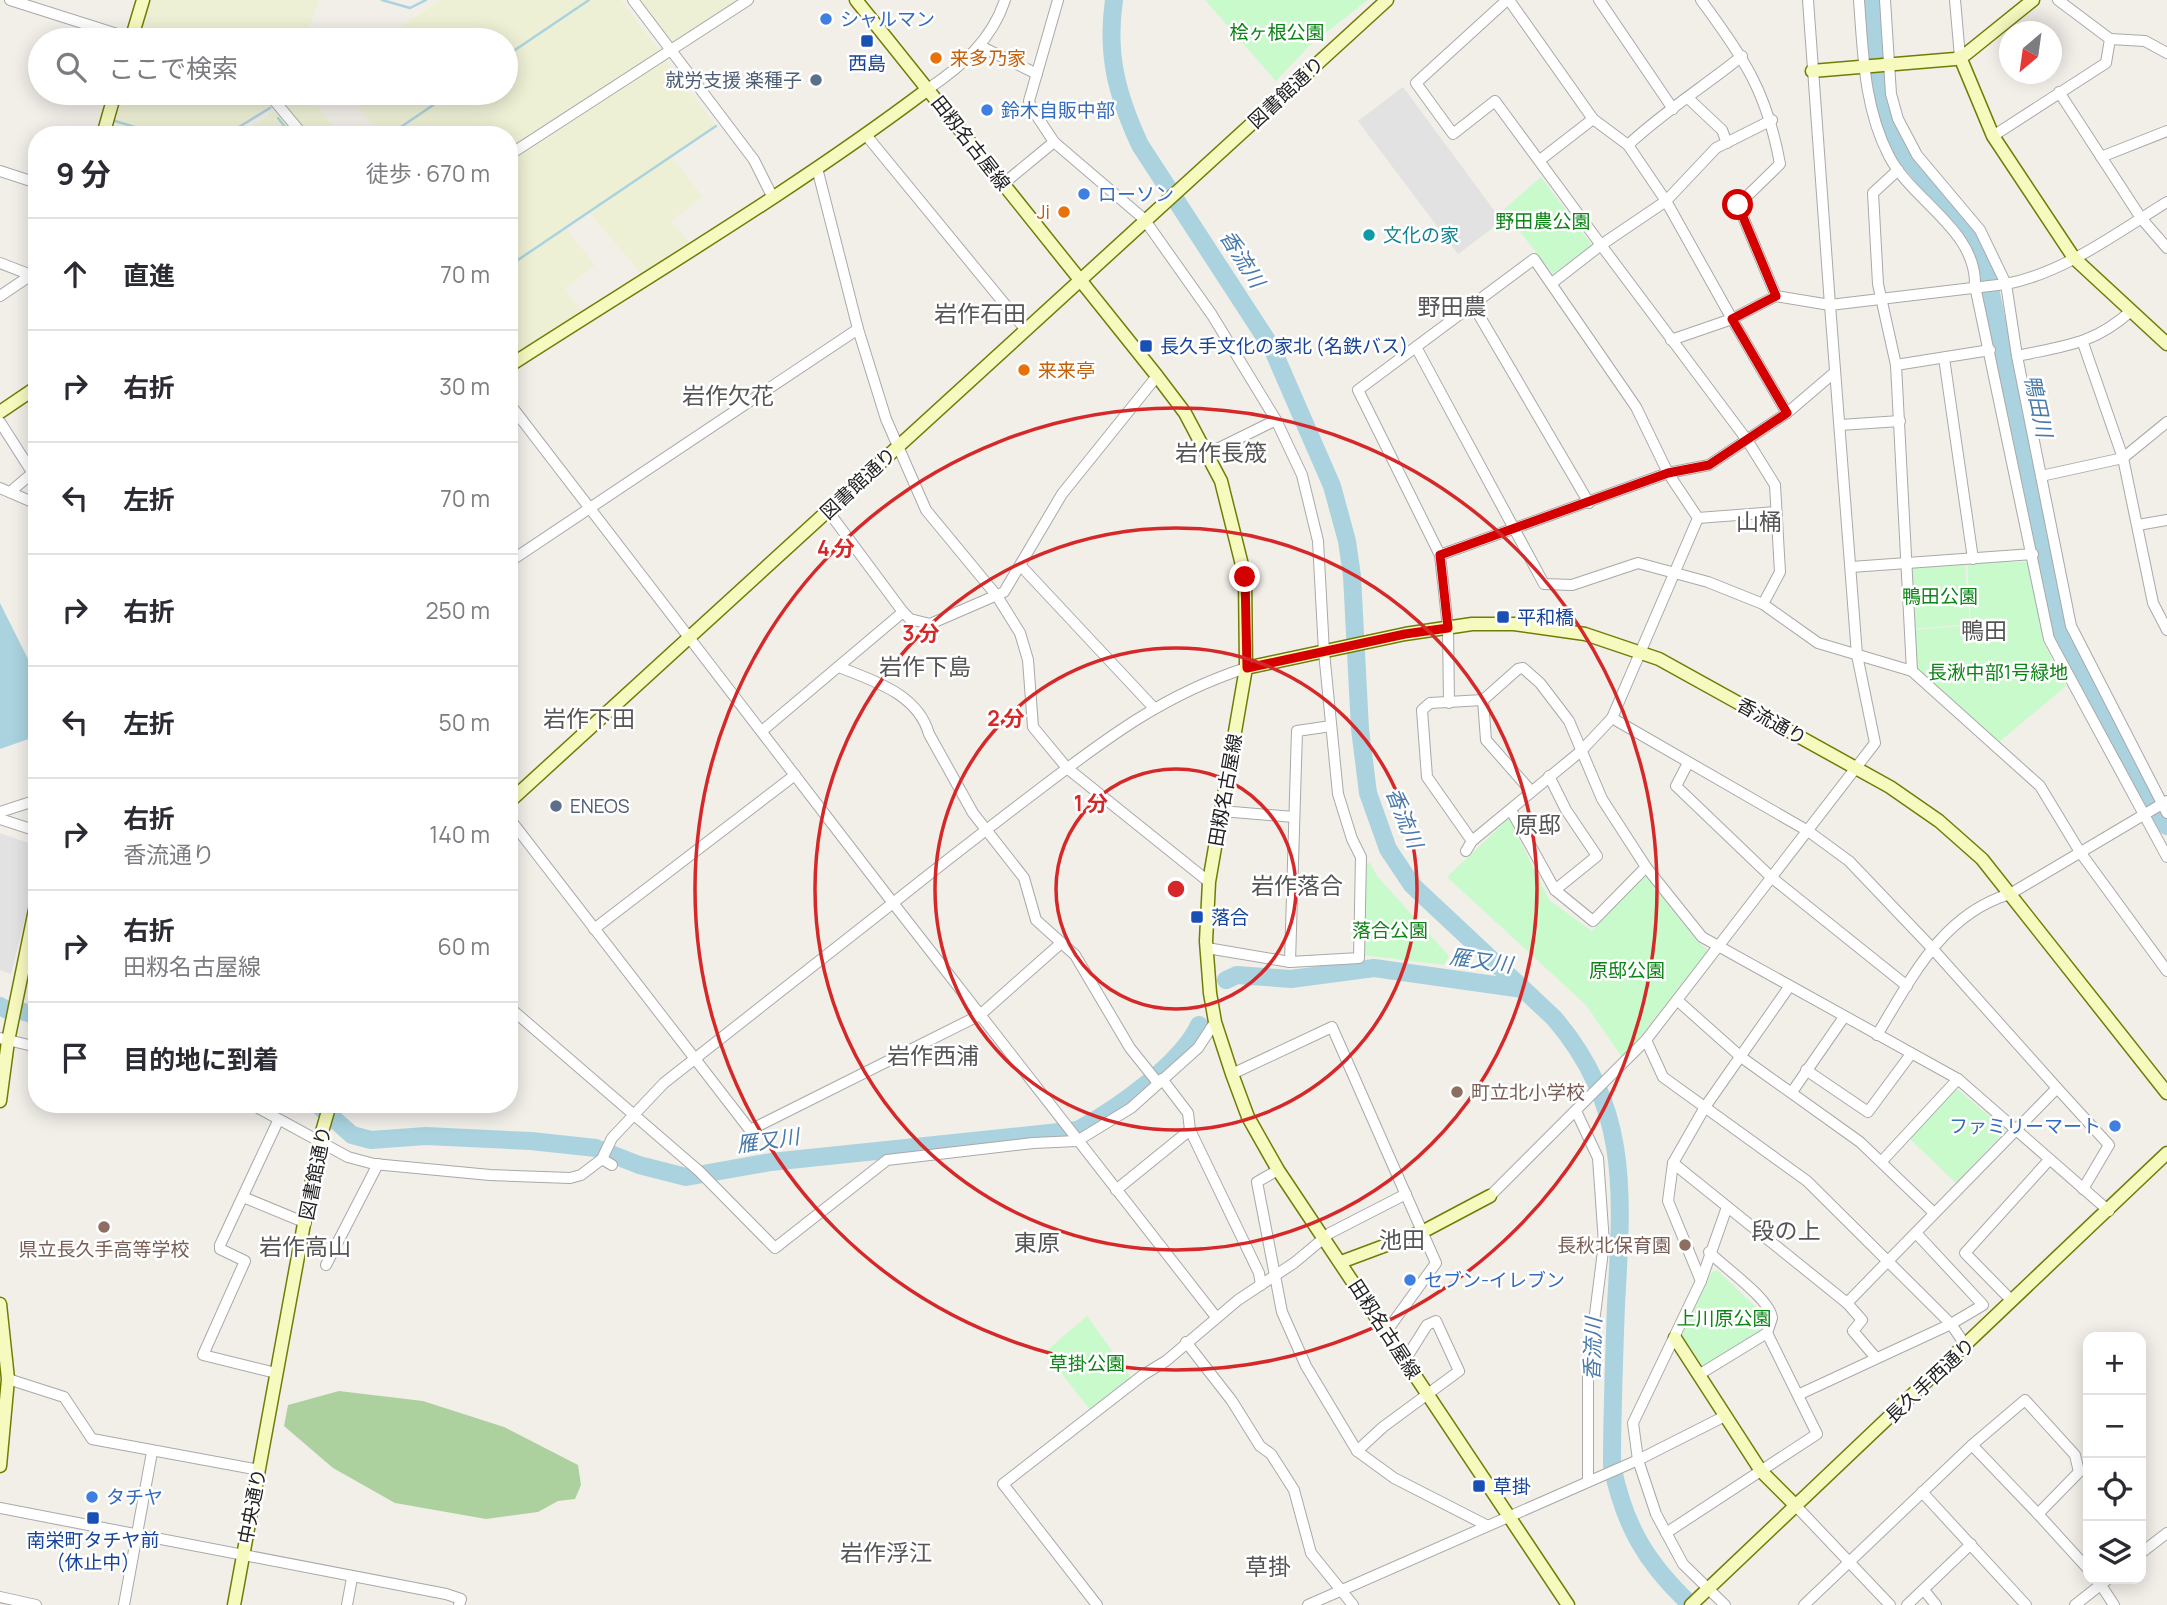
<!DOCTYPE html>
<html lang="ja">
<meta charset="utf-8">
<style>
body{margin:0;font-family:Manrope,"Noto Sans JP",sans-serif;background:#f2f2f3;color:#2b2b33}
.controls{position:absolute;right:21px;bottom:21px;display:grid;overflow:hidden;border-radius:14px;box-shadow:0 4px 18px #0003}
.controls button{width:63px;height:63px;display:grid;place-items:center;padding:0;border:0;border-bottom:2px solid #e1e1e2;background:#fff;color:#2b2b33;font:35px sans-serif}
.compass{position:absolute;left:1999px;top:21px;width:63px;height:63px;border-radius:50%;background:#fff;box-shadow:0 4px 18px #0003;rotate:209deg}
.stop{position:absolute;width:21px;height:21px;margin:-16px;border:5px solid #d40000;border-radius:50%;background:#fff}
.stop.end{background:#d40000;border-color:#fff;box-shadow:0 2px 7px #0008}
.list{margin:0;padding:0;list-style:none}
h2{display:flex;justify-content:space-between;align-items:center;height:91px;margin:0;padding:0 28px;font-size:30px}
h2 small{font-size:23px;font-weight:400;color:#7c7c81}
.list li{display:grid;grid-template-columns:46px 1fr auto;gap:21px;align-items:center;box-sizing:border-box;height:112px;padding:0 28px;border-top:2px solid #e1e1e2}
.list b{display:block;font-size:26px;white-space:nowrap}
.list p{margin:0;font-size:23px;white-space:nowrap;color:#7c7c81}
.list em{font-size:23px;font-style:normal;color:#7c7c81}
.icon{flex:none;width:38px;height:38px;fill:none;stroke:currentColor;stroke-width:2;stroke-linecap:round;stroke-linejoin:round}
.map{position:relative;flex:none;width:2167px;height:1605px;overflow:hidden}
.search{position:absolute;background:#fff;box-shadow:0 4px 18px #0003;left:28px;top:28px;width:490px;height:77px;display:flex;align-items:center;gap:18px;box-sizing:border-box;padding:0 24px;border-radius:38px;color:#7c7c81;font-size:26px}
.panel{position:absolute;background:#fff;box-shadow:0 4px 18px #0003;left:28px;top:126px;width:490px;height:987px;border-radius:28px}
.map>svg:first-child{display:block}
</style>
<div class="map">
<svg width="2167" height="1605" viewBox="0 0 2167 1605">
<rect width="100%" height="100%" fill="#f2efe9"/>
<g fill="#eef0d5">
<polygon points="143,0 319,0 305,40 136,40"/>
<polygon points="440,0 621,0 716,126 671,156 703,197 671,221 690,243 642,275 589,212 566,228 595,266 565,288 582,312 509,359 509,135 380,135 348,93 506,93 506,40 380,40"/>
<polygon points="638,0 741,0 673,46"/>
<polygon points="125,93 155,96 156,93 288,93 285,104 302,93 308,93 340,135 239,135 279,108 269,106 226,135 111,135"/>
</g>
<polygon fill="#add19e" points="339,1391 423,1401 504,1427 578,1465 581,1485 575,1499 558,1501 538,1512 486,1519 395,1503 333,1468 284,1426 288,1405"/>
<g fill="#c8facc">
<polygon points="1205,0 1368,0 1310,45 1276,81"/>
<polygon points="1541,177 1592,245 1553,274 1503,210"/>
<polygon points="1965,562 1970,624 1913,629 1911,567"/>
<polygon points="1967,562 2028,562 2044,643 2066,686 1999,742 1914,669 1913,630 1971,625"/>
<polygon points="1509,818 1549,900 1592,931 1646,876 1697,941 1708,950 1623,1059 1586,1005 1447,877"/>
<polygon points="1370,863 1377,876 1449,956 1444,965 1362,955 1365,864"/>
<polygon points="1957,1089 2006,1130 1956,1183 1909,1138"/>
<polygon points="1717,1270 1767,1318 1759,1333 1703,1366 1682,1335 1712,1272"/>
<polygon points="1087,1316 1132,1379 1091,1411 1045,1352"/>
</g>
<g fill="#e2e2e2">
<polygon points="1403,87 1502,221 1458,254 1358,121"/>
<polygon points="0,833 37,846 37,869 11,974 0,970"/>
</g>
<polygon fill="#aad3df" points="0,603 37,677 37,736 0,749"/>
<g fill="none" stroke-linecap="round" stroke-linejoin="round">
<g stroke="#aad3df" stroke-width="2.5">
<polyline points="382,0 410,8 426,0"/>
<polyline points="506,56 589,0"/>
<polyline points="278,118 291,135"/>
<polyline points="115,121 161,135"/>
<polyline points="226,135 270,108"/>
<polyline points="389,135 451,93"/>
<polyline points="509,266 716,126"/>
</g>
<g stroke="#aad3df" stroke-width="18">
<path d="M1114 0C1106 55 1117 95 1140 145L1272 348 1332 486 1347 541 1352 576 1360 729 1368 793 1388 849 1412 885 1554 1018C1631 1108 1622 1195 1616 1305 1614 1359 1612 1412 1612 1465 1624 1525 1646 1563 1691 1605"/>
<polyline points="1871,0 1877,75 1891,138 1957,219 1972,240 1987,274 2062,634 2167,826"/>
<polyline points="1226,980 1237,975 1291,979 1374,968 1523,989"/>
<polyline points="0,1006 7,1010"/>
<polyline points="24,1012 37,1015"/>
<path d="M317 1104 352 1135 371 1140 426 1136 531 1141 596 1148 639 1165 686 1177 771 1162 1078 1130C1116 1109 1181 1064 1199 1025"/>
</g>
<g stroke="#a9a9a9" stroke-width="12">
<g id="street">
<polyline points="10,0 136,40"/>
<polyline points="633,0 754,160 773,198"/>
<polyline points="1058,0 1029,101 1031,107 1054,142 1144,219 1212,315 1276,420 1302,475 1318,541 1324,652 1338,794 1352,839 1361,857 1359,958 1290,962 1207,948"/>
<polyline points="1507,0 1416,83 1453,134 1495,101 1601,245 1552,283"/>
<polyline points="1509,0 1593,119 1628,145 1666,201 1716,148 1772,120"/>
<polyline points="1599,0 1673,109"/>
<path d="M1701 0C1744 58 1767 92 1780 164L1738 205 1776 296"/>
<path d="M1859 0C1863 53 1864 108 1889 156 1912 201 1977 230 1975 286L2049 639 2167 857"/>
<polyline points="1955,0 1960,57"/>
<polyline points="2110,39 2145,41 2167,53"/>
<polyline points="980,46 1037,74"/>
<path d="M928 89C962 66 992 40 1005 0"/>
<polyline points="2059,92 2141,218 2167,248"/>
<polyline points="268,93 303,135"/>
<polyline points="1689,99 1722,130 1727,143"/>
<polyline points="866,135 1026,330"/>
<polyline points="1993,136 2106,63 2110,39 2058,0"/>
<path d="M1628 145C1663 112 1705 86 1742 56"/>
<polyline points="509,155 748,0"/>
<polyline points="2101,157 2167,131"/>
<polyline points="1540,160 1593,119"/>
<polyline points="817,168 858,329 886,419 926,510 997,596 1020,633 1028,660 1033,727 1067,768 1209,882"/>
<polyline points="0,171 37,183"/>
<polyline points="1003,184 1054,142"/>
<path d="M2167 202C2118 232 2064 273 2006 284L2017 356 2071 626 2167 813"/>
<polyline points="0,263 31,275"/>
<polyline points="0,296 37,271"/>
<polyline points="1473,305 1589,503"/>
<polyline points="1671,340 1732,319 1666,201 1601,245 1747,440 1775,485 1780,572 1763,604"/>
<polyline points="2083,343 2123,458 2153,603 2167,630"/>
<polyline points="1416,347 1544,584 1572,585 1638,563 1708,582 1763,604 1818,643 1912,671 2040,786 2080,852 2167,971"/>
<path d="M2017 356C2064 346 2093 345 2131 311"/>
<polyline points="1944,358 1973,559"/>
<polyline points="1896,365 1878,284 1873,193 1898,170"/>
<path d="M509 403 893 903C942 864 991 826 1041 788 1108 737 1165 694 1246 668"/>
<polyline points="1787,413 1835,372"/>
<polyline points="0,422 32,472"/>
<polyline points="1840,425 1900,421"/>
<polyline points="1209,453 1276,420"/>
<polyline points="2041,476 2123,458 2167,422"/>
<polyline points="0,488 37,504"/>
<polyline points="10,492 36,470"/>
<polyline points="828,511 903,612"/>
<polyline points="1698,518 1776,512"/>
<polyline points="2138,525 2167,520"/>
<polyline points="1440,555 1668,473 1709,465 1787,413 1732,319 1776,296 1830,305 1808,0"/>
<polyline points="509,562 858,329"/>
<polyline points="1021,566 1153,707"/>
<polyline points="1851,567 2033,554"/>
<path d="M839 667C874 681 918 694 929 734L973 813 1024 878 1036 920 1075 955 1130 1048 1158 1083"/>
<polyline points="1912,671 1896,365 1990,350"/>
<polyline points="1483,700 1486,740 1531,791"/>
<polyline points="1449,703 1448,628 1440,555 1358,390 1534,259 1636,407 1668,473 1698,518 1612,718 1581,751 1472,841 1466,851"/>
<polyline points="1612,718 1808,831 1849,861 1931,947 2057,1088 1847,1303 1673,1163 1705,1107 1789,987"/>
<polyline points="762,731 903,612 910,619 930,624 1004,592 1062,494 1157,376"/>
<polyline points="1688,763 1676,786 1771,877 1907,986"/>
<polyline points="1549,776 1566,810 1597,856 1555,890"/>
<polyline points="1511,810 1555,890 1593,921 1646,867"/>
<polyline points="1221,811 1294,817"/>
<polyline points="0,812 37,800"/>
<polyline points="509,818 750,1130 980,1015 1060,944"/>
<polyline points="0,819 37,831"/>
<polyline points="1472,841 1427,777 1422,710 1430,703 1483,700 1518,669 1523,668 1540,683 1569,721 1602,799 1646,867 1702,937 1958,1079 2109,1211"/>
<polyline points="594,929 795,775"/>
<polyline points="1290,962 1297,731 1331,726"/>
<polyline points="1677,1000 1741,1057 1860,1142 1934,1213"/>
<polyline points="509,1007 699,1171 775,1248 887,1160 1033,1143 1077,1141 1131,1108 1198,1048 1215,1022"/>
<path d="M1877 1035C1911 979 1942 914 2010 894L2167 801"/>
<polyline points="0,1038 37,1047"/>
<polyline points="1646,1040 1663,1077 1807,1181 1951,1324 1966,1346"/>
<polyline points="1806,1070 1868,1112 1911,1054"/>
<polyline points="1232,1074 1332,1027 1436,1263 1386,1332"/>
<polyline points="1162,1079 1188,1113 1190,1130 1259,1273 1261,1285"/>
<polyline points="2057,1088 2109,1145 2083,1189"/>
<polyline points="1792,1092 1844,1017"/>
<polyline points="251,1104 348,1157 374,1164 490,1175 570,1178 581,1175 602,1159 612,1165"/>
<polyline points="1576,1111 1598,1158 1604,1243 1588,1370 1588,1481"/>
<polyline points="602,1159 612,1138 664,1083 893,903 1216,1317"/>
<polyline points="1882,1161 1958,1079"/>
<polyline points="1673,1163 1668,1201 1701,1281"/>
<polyline points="1278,1170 1257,1182 1282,1312 1306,1366 1357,1451 1394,1478 1486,1525"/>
<polyline points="1116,1190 1190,1130"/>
<polyline points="1490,1196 1646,1040 1875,743 1857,655 1830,305 2006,284 1980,230 1917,155 1898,119 1891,94 1885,0"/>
<polyline points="243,1197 306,1223"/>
<polyline points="326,1265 378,1164"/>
<polyline points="2012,1301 1965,1253 2049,1160"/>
<polyline points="1847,1303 1862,1320 1853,1331 1876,1358"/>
<polyline points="1186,1342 1232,1401 1260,1446 1271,1454 1294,1490 1311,1553 1353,1605"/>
<polyline points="276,1373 203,1355 245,1261 220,1249 220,1245 278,1121"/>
<path d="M1700 1374 1767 1333 1772 1318C1770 1299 1725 1268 1709 1252"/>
<polyline points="8,1379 64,1397 92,1439 259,1470"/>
<polyline points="1800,1394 1951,1324 1983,1305 1916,1233"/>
<polyline points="1972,1445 2038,1514"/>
<polyline points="1357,1451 1383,1427 1459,1371 1436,1321 1427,1325 1405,1360"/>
<polyline points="1922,1492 2026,1605"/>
<polyline points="1795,1505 1890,1605"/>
<polyline points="0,1508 446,1594 461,1599 459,1605"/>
<polyline points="1666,1533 1817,1434 1767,1333"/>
<polyline points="2141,1553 2167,1533"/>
<polyline points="2097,1579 2114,1605"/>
<polyline points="1924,1590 1936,1605"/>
<polyline points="0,1597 36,1605"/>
<polyline points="124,1605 152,1452"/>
<polyline points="347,1605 352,1578"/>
<polyline points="1097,1605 1003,1484 1143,1375 1166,1361 1238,1300 1294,1263 1330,1233 1406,1194"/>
<polyline points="1308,1605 1638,1460 1725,1416"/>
<polyline points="1725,1605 1683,1564 1656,1514 1638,1460 1633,1423 1701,1281 1727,1207"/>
<polyline points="1804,1605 1972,1445 2025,1400 2075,1455 2079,1472 2038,1514 2088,1569"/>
<polyline points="1907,1605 1971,1544"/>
<polyline points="2075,1605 2108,1579"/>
</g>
</g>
<g stroke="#707d05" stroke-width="15">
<g id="secondary">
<polyline points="856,0 1157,376 1185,413 1221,481 1245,577 1246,668 1209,882 1206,941 1210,993 1215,1022 1232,1074 1248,1117 1278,1170 1568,1605"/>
<polyline points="131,40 143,0"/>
<polyline points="1960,57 1993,136 2074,258 2167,344"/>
<polyline points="1812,71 1955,59 1966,54 2033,0"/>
<polyline points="103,135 115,93"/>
<path d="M509 366C650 275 794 190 928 89"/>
<polyline points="0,412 37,387"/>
<polyline points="1246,668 1405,634 1472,624 1514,624 1585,634 1659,659 1890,787 1939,821 1982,859 2167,1093"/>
<polyline points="509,802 1387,0"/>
<polyline points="0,1101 8,1041 37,900"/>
<polyline points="1341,1262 1424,1231 1490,1196"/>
<polyline points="0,1304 8,1379 0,1466"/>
<polyline points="1675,1338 1761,1471 1795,1505"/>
<polyline points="234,1605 319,1142 330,1104"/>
<polyline points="1691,1605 2167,1153"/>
</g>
</g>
<use href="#street" stroke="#fff" stroke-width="10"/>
<use href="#secondary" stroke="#f7fabf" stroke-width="12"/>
</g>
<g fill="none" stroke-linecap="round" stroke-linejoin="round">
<polyline stroke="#d40000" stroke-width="9" points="1245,577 1247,668 1405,634 1448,628 1440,555 1668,473 1709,465 1787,413 1732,319 1776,296 1738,205"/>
</g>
<g fill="none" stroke="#d62828" stroke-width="3.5">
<circle cx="1176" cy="889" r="120"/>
<circle cx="1176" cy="889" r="241"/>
<circle cx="1176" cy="889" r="361"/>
<circle cx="1176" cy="889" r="481"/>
</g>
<g fill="#3f7fe0" stroke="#fff" stroke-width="2.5">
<circle cx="826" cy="19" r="7"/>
<circle cx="987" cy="110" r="7"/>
<circle cx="1084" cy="194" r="7"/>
<circle cx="2115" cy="1126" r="7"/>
<circle cx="1410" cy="1280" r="7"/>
<circle cx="92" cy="1497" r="7"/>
</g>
<g fill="#1a4fb4" stroke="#fff" stroke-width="2.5">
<rect x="860" y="34" width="14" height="14" rx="3.5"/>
<rect x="1139" y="339" width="14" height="14" rx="3.5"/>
<rect x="1496" y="610" width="14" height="14" rx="3.5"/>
<rect x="1190" y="910" width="14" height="14" rx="3.5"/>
<rect x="1472" y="1479" width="14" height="14" rx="3.5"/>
<rect x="86" y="1511" width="14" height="14" rx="3.5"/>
</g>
<g fill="#e8710a" stroke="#fff" stroke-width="2.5">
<circle cx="936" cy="58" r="7"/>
<circle cx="1064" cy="212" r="7"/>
<circle cx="1024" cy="370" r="7"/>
</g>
<g fill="#5c6f8a" stroke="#fff" stroke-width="2.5">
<circle cx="816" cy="80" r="7"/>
<circle cx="556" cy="806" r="7"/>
</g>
<circle fill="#0f9aa8" stroke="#fff" stroke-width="2.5" cx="1369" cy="235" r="7"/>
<g fill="#8d6e63" stroke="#fff" stroke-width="2.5">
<circle cx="1457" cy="1092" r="7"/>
<circle cx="104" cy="1227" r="7"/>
<circle cx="1685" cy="1245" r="7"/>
</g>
<g text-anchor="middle" stroke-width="5" stroke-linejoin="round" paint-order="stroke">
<g font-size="19" fill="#366cbe" stroke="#fff" text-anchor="start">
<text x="840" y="26">シャルマン</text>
<text x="1001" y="117">鈴木自販中部</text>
<text x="1098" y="201">ローソン</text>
<text x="2101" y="1133" text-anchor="end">ファミリーマート</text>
<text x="1424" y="1287">セブン-イレブン</text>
<text x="106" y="1504">タチヤ</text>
</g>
<g font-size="19" fill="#0c8416" stroke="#fff">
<text x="1277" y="39">桧ヶ根公園</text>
<text x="1543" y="228">野田農公園</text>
<text x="1940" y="603">鴨田公園</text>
<text x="1998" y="679">長湫中部1号緑地</text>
<text x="1390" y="937">落合公園</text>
<text x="1627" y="977">原邸公園</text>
<text x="1724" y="1325">上川原公園</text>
<text x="1087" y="1370">草掛公園</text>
</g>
<g font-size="19" fill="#c56008" stroke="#fff" text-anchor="start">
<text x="950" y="65">来多乃家</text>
<text x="1050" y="219" text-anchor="end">Ji</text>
<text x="1038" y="377">来来亭</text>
</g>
<g font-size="19" fill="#164399" stroke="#fff" text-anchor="start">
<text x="867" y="70" text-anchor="middle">西島</text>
<text x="1160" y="353">長久手文化の家北 (名鉄バス)</text>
<text x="1517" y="624">平和橋</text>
<text x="1211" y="924">落合</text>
<text x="1493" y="1493">草掛</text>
<text x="93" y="1547" text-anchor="middle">南栄町タチヤ前<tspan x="93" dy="22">(休止中)</tspan></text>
</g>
<g font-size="19" fill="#4e5e75" stroke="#fff" text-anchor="end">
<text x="802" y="87">就労支援 楽種子</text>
<text x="570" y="813" text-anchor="start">ENEOS</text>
</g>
<g font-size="19" fill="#222" stroke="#fff">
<text transform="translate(1286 92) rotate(-43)" y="7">図書館通り</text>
<text transform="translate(971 143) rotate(52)" y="7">田籾名古屋線</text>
<text transform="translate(858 483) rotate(-43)" y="7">図書館通り</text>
<text transform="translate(1772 721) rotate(29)" y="7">香流通り</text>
<text transform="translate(1225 790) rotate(-80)" y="7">田籾名古屋線</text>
<text transform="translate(315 1173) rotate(-79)" y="7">図書館通り</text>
<text transform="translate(1385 1329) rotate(57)" y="7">田籾名古屋線</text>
<text transform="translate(1930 1380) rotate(-43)" y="7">長久手西通り</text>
<text transform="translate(252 1506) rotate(-79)" y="7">中央通り</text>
</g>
<g font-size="19" fill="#0d838f" stroke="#fff" text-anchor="start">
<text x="1383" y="242">文化の家</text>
</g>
<g font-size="19" fill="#785e54" stroke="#fff" text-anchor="start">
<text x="1471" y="1099">町立北小学校</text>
<text x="1671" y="1252" text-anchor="end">長秋北保育園</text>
<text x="104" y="1256" text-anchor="middle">県立長久手高等学校</text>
</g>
<g font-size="21" font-style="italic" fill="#4a7aab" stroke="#fff">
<text transform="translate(1242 259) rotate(58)" y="7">香流川</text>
<text transform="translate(2038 406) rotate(78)" y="7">鴨田川</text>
<text transform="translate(1404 818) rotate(68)" y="7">香流川</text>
<text transform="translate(1481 961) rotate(8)" y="7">雁又川</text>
<text transform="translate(768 1141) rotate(-8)" y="7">雁又川</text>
<text transform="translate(1593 1349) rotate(-88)" y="7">香流川</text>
</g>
<g font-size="23" fill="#555" stroke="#fff">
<text x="1452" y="315">野田農</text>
<text x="980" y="322">岩作石田</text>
<text x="728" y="404">岩作欠花</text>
<text x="1221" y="461">岩作長筬</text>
<text x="1759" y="530">山桶</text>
<text x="1984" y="639">鴨田</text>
<text x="925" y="675">岩作下島</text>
<text x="589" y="727">岩作下田</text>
<text x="1538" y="833">原邸</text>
<text x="1297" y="894">岩作落合</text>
<text x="933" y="1064">岩作西浦</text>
<text x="1786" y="1239">段の上</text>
<text x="1402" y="1248">池田</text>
<text x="1037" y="1251">東原</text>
<text x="305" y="1255">岩作高山</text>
<text x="886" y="1561">岩作浮江</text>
<text x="1268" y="1575">草掛</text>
</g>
</g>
<circle cx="1176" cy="889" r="10" fill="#d62828" stroke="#fff" stroke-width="3.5"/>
<g font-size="21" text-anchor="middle" font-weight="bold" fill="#d62828" stroke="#fff" stroke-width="5" stroke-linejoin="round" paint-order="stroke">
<text x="836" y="556">4 分</text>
<text x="921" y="641">3 分</text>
<text x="1006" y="726">2 分</text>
<text x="1091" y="811">1 分</text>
</g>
</svg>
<div class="controls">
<button>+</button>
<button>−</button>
<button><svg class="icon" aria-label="locate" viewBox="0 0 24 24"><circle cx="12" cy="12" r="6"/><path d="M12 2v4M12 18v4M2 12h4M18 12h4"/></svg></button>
<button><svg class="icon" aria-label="layers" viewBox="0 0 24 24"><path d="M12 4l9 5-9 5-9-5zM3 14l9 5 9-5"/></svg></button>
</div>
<svg class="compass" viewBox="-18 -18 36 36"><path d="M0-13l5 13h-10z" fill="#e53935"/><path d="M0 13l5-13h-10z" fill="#7c7c81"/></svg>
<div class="stop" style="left:1738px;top:205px"></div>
<div class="stop end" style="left:1245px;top:577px"></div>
<div class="search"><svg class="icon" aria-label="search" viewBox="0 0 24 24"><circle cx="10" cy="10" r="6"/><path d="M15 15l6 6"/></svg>ここで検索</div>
<section class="panel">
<h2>9 分<small>徒歩 · 670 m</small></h2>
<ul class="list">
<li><svg class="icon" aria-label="ahead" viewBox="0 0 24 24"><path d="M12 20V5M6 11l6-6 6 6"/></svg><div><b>直進</b></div><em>70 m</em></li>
<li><svg class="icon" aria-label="right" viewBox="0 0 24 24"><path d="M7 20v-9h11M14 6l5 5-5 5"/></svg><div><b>右折</b></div><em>30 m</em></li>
<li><svg class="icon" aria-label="left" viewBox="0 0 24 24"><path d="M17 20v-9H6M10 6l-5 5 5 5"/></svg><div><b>左折</b></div><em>70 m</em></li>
<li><svg class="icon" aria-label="right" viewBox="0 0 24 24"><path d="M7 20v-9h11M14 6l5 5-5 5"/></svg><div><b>右折</b></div><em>250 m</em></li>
<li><svg class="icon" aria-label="left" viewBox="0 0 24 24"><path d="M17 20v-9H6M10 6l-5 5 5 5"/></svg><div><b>左折</b></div><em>50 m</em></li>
<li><svg class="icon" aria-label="right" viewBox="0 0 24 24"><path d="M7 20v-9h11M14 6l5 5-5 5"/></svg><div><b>右折</b><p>香流通り</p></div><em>140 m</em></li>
<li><svg class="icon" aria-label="right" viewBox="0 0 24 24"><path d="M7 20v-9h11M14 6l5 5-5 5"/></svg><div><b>右折</b><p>田籾名古屋線</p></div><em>60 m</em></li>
<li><svg class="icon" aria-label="arrive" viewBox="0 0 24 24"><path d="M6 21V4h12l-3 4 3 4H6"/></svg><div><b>目的地に到着</b></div></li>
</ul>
</section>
</div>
